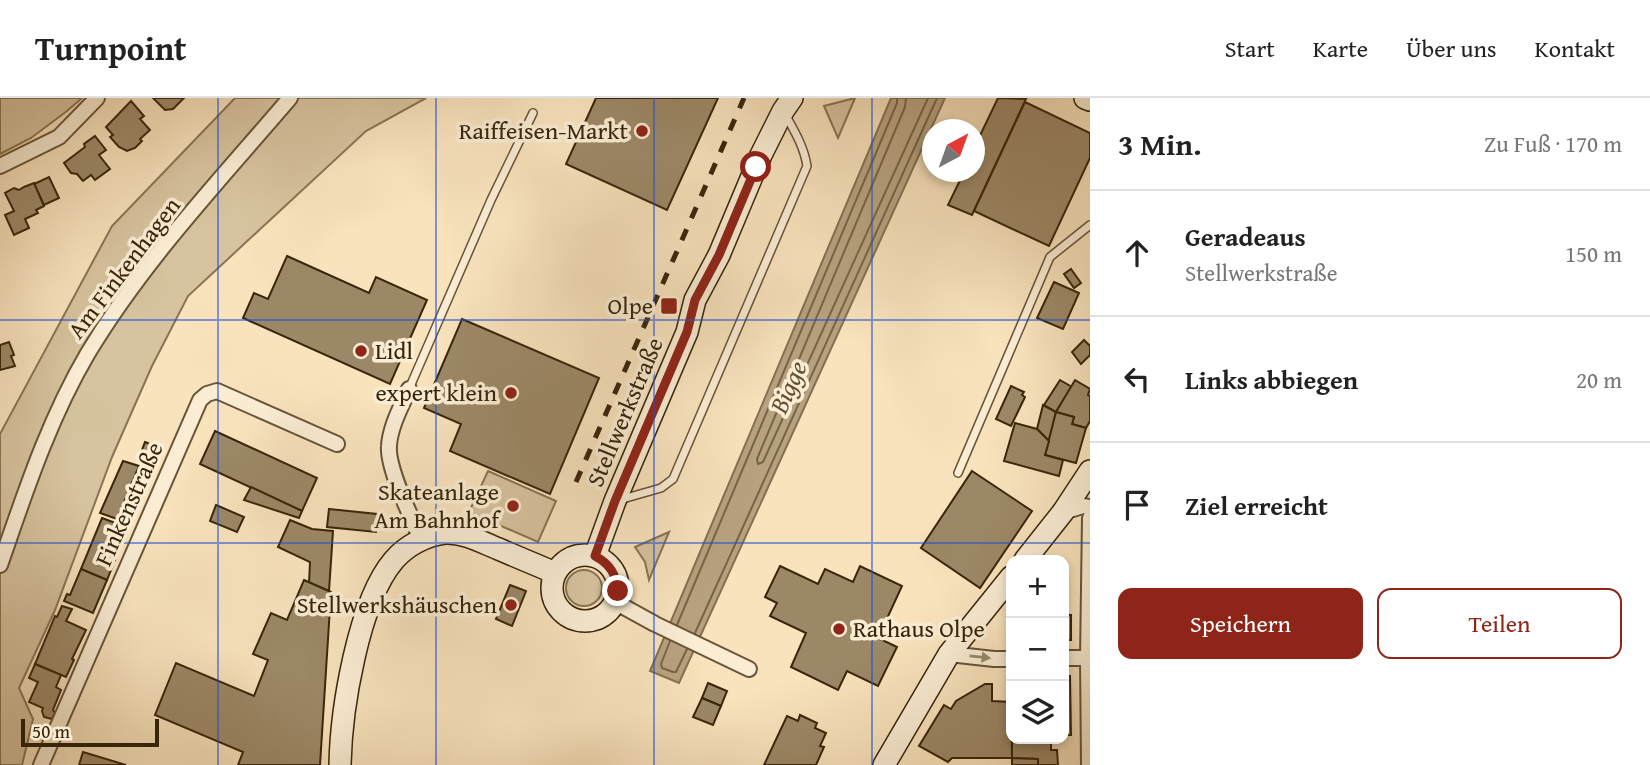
<!DOCTYPE html>
<html lang="de">
<meta charset="utf-8">
<style>
body{margin:0;font-family:"Gentium Book Plus",serif;background:#f6f6f6;color:#222}
.controls{position:absolute;right:21px;bottom:21px;display:grid;overflow:hidden;border-radius:14px;box-shadow:0 4px 10px #0003}
.controls button{width:63px;height:63px;display:grid;place-items:center;padding:0;border:0;border-bottom:2px solid #e0e0e0;background:#fff;color:#222;font:35px sans-serif}
.compass{position:absolute;left:922px;top:21px;width:63px;height:63px;border-radius:50%;background:#fff;box-shadow:0 4px 10px #0003;rotate:41deg}
.scale{position:absolute;left:21px;bottom:18px;width:138px;box-sizing:border-box;padding-left:7px;border:4px solid #38250a;border-top:0;font-size:19px;line-height:24px;white-space:nowrap;color:#38250a;-webkit-text-stroke:5px #faedd4;paint-order:stroke}
.stop{position:absolute;width:21px;height:21px;margin:-16px;border:5px solid #8f2418;border-radius:50%;background:#fff}
.stop.end{background:#8f2418;border-color:#fff;box-shadow:0 2px 7px #0008}
.list{margin:0;padding:0;list-style:none}
h2{display:flex;justify-content:space-between;align-items:center;height:91px;margin:0;padding:0 28px;font-size:30px}
h2 small{font-size:23px;font-weight:400;color:#767676}
.list li{display:grid;grid-template-columns:46px 1fr auto;gap:21px;align-items:center;box-sizing:border-box;height:126px;padding:0 28px;border-top:2px solid #e0e0e0}
.list b{display:block;font-size:26px;white-space:nowrap}
.list p{margin:0;font-size:23px;white-space:nowrap;color:#767676}
.list em{font-size:23px;font-style:normal;color:#767676}
.actions{display:flex;gap:14px;padding:21px 28px}
.actions a{flex:1;padding:16px 0;border:2px solid #8f2418;border-radius:14px;text-align:center;font-size:24px;color:#8f2418}
.actions .main{background:#8f2418;color:#fff}
.icon{flex:none;width:38px;height:38px;fill:none;stroke:currentColor;stroke-width:2;stroke-linecap:round;stroke-linejoin:round}
.map{position:relative;flex:none;width:1090px;height:667px;overflow:hidden}
header{display:flex;align-items:center;gap:42px;box-sizing:border-box;height:98px;padding:0 35px;background:#fff;border-bottom:2px solid #e0e0e0}
header strong{font-size:33px}
nav{display:flex;gap:38px;margin-inline-start:auto;font-size:24px}
main{display:flex}
aside{flex:1;background:#fff}
.map>svg:first-child{display:block}
</style>
<header>
<strong>Turnpoint</strong>
<nav><a>Start</a><a>Karte</a><a>Über uns</a><a>Kontakt</a></nav>
</header>
<main>
<div class="map">
<svg width="1090" height="667" viewBox="0 0 1090 667">
<rect width="100%" height="100%" fill="#f8e3bd"/>
<filter id="stains"><feTurbulence type="fractalNoise" baseFrequency=".00286" numOctaves="4"/><feColorMatrix values="0 0 0 0 .2 0 0 0 0 .09 0 0 0 0 .02 0 0 0 .5 -.17"/></filter>
<radialGradient id="worn" r=".72"><stop offset=".6" stop-color="#630" stop-opacity="0"/><stop offset="1" stop-color="#630" stop-opacity=".3"/></radialGradient>
<g fill="#d7c39f" stroke="#887454" stroke-width="2">
<polygon points="0,0 82,0 67,13 31,40 0,56"/>
<polygon points="235,0 426,0 366,33 188,198 152,268 112,359 55,512 19,590 33,621 22,667 0,667 0,336 112,128"/>
<polygon points="855,0 838,40 824,8"/>
<polygon points="488,373 556,403 538,444 469,414"/>
<polygon points="669,434 649,482 645,464 635,449"/>
<circle cx="584" cy="490" r="18"/>
</g>
<polygon fill="#b7a280" stroke="#847051" stroke-width="2" points="891,0 945,0 679,585 650,573"/>
<g fill="none" stroke-linecap="round" stroke-linejoin="round">
<g stroke="#786445" stroke-width="2">
<polyline points="906,0 905,9 757,361 758,366 763,364 928,0"/>
<polyline points="677,527 897,5 897,0"/>
<polyline points="695,535 937,0"/>
<polyline points="670,543 661,566 662,570 673,574 676,574 687,551"/>
</g>
</g>
<g fill="#9c8867" stroke="#38250a" stroke-width="2">
<polygon points="153,0 184,0 173,11 165,12"/>
<polygon points="596,0 718,0 667,112 566,66"/>
<polygon points="998,0 1026,1 972,117 948,107 964,74 974,74 974,50"/>
<polygon points="131,3 144,18 140,21 150,32 140,41 142,43 135,50 127,53 119,49 110,39 113,37 106,29"/>
<polygon points="1025,4 1090,35 1090,60 1049,148 974,113"/>
<polygon points="95,38 106,52 99,57 110,71 95,82 91,77 83,83 77,76 71,75 64,65 85,49 84,46"/>
<polygon points="49,79 59,100 44,107 34,86"/>
<polygon points="34,85 44,108 36,112 38,115 25,121 29,130 14,137 5,117 14,113 5,95 14,90 19,92 24,89"/>
<polygon points="287,158 369,195 376,179 427,202 390,286 243,220 254,195 268,201"/>
<polygon points="1071,171 1081,185 1074,190 1064,176"/>
<polygon points="1054,184 1079,195 1063,231 1037,220"/>
<polygon points="462,221 599,280 550,396 450,353 461,326 424,310"/>
<polygon points="1084,242 1090,248 1090,257 1081,266 1072,254"/>
<polygon points="9,244 14,257 11,258 15,268 0,272 0,247"/>
<polygon points="1060,282 1072,289 1056,314 1044,307"/>
<polygon points="1075,282 1090,291 1088,297 1090,298 1090,323 1086,330 1072,326 1074,319 1056,314"/>
<polygon points="1011,288 1024,294 1022,297 1025,299 1011,328 996,321"/>
<polygon points="1043,307 1056,314 1049,343 1037,331"/>
<polygon points="1056,314 1074,319 1072,326 1086,330 1076,365 1045,357"/>
<polygon points="1015,325 1037,331 1049,343 1045,357 1063,362 1059,378 1004,363"/>
<polygon points="215,333 317,380 302,413 200,366"/>
<polygon points="145,344 160,350 157,358 142,352"/>
<polygon points="123,363 139,368 117,421 100,415"/>
<polygon points="972,373 1032,413 980,490 921,450"/>
<polygon points="251,389 302,413 299,420 244,402"/>
<polygon points="216,407 244,419 237,434 210,423"/>
<polygon points="329,411 377,416 376,434 327,429"/>
<polygon points="102,420 118,426 119,423 126,425 124,429 128,430 107,482 81,471"/>
<polygon points="290,422 312,431 333,433 329,493 309,485 310,464 278,449"/>
<polygon points="780,468 818,486 825,471 853,484 860,468 902,488 878,540 897,549 878,588 847,573 838,592 791,569 806,535 770,518 777,505 765,499"/>
<polygon points="81,471 107,482 93,515 64,503 67,496 70,497"/>
<polygon points="304,482 331,494 320,667 238,667 243,654 155,617 176,565 254,598 268,562 253,556 271,515 287,522"/>
<polygon points="510,487 526,493 512,528 496,521"/>
<polygon points="62,508 72,511 66,523 86,532 72,561 74,562 66,579 35,566 55,518 57,519"/>
<rect x="1064" y="517" width="7" height="25"/>
<polygon points="35,566 61,577 56,589 61,592 53,612 55,615 52,621 44,619 42,613 43,610 29,604 38,584 29,580"/>
<polygon points="1064,578 1070,578 1071,637 1064,637"/>
<polygon points="708,585 727,593 721,608 702,600"/>
<polygon points="985,586 992,586 992,603 1011,604 1012,660 952,660 948,664 919,648 944,607 951,611 956,603"/>
<polygon points="702,600 721,608 713,627 693,619"/>
<polygon points="800,617 817,625 815,630 826,635 820,648 824,649 816,667 764,667 787,618 798,623"/>
<polygon points="1026,641 1051,641 1051,652 1057,652 1058,667 1038,667 1038,661 1012,660 1012,644 1026,644"/>
<polygon points="83,654 126,667 79,667"/>
<polygon points="1012,660 1038,661 1038,667 1012,667"/>
</g>
<g fill="none" stroke-linecap="round" stroke-linejoin="round">
<g stroke="#685437" stroke-width="10">
<g id="lane">
<polyline points="409,291 491,102 533,15"/>
<polyline points="958,375 1050,159 1090,127"/>
<path d="M619 402 661 390 673 381 807 68C804 49 795 34 786 18"/>
</g>
</g>
<g stroke="#685437" stroke-width="18">
<g id="street">
<polyline points="0,68 59,39 97,0"/>
<path d="M409 291C401 309 390 329 389 348 387 370 412 421 421 441"/>
<polyline points="1063,414 1083,408 1090,409"/>
<path d="M0 467C25 395 49 321 88 255 144 162 220 82 290 0"/>
<polyline points="615,504 655,526 749,571"/>
<polyline points="949,556 994,561 1011,561"/>
<polyline points="1064,560 1090,560"/>
<polyline points="41,667 200,302 207,296 217,293 337,346"/>
<polyline points="1089,667 1088,560 1090,420"/>
</g>
</g>
<g stroke="#38250a" stroke-width="24">
<g id="secondary">
<polyline points="1085,0 1090,2"/>
<circle cx="585" cy="490" r="33"/>
<polyline points="595,458 615,403 687,234 695,202 719,157 761,57 783,13 792,0"/>
<polyline points="1025,462 1063,414 1090,373"/>
<path d="M340 667C341 613 358 504 394 462 406 448 426 437 445 435 465 434 483 445 501 452 519 460 537 467 555 475"/>
<polyline points="884,667 949,556 1011,479"/>
</g>
</g>
<use href="#lane" stroke="#faedd4" stroke-width="7"/>
<use href="#street" stroke="#faedd4" stroke-width="14"/>
<use href="#secondary" stroke="#faedd4" stroke-width="21"/>
<polyline stroke="#38250a" stroke-width="5" stroke-dasharray="12 12" stroke-linecap="butt" points="576,384 744,0"/>
</g>
<defs><path id="oneway-solid" d="M-6-.8H1V-3.2L6.5 0L1 3.2V.8H-6Z" transform="scale(1.75)"/></defs>
<use fill="#99896f" href="#oneway-solid" transform="translate(980 559) rotate(6)"/>
<g fill="none" stroke-linecap="round" stroke-linejoin="round">
<path stroke="#8f2418" stroke-width="9" d="M618 493C616 476 610 466 595 458L615 403 687 234 695 202 719 157 756 69"/>
</g>
<path fill="none" stroke="#1d4ed8" stroke-width="2" stroke-opacity="0.55" d="M218 0V667M436 0V667M654 0V667M872 0V667M0 222H1090M0 445H1090"/>
<g fill="#8f2418" stroke="#faedd4" stroke-width="2.5">
<circle cx="642" cy="33" r="7"/>
<rect x="660" y="199" width="18" height="18" rx="3.5"/>
<circle cx="361" cy="253" r="7"/>
<circle cx="511" cy="295" r="7"/>
<circle cx="513" cy="408" r="7"/>
<circle cx="511" cy="507" r="7"/>
<circle cx="839" cy="531" r="7"/>
</g>
<g text-anchor="middle" stroke-width="7" stroke-linejoin="round" paint-order="stroke">
<g font-size="24" fill="#38250a" stroke="#faedd4" text-anchor="end">
<text x="628" y="41">Raiffeisen-Markt</text>
<text x="653" y="216">Olpe</text>
<text x="375" y="261" text-anchor="start">Lidl</text>
<text x="497" y="303">expert klein</text>
<text x="499" y="402">Skateanlage<tspan x="499" dy="28">Am Bahnhof</tspan></text>
<text x="497" y="515">Stellwerkshäuschen</text>
<text x="853" y="539" text-anchor="start">Rathaus Olpe</text>
</g>
<g font-size="24" fill="#38250a" stroke="#faedd4">
<text transform="translate(124 170) rotate(-53)" y="8">Am Finkenhagen</text>
<text transform="translate(625 314) rotate(-67)" y="8">Stellwerkstraße</text>
<text transform="translate(129 406) rotate(-66)" y="8">Finkenstraße</text>
</g>
<g font-size="26" font-style="italic" fill="#645133" stroke="#faedd4">
<text transform="translate(788 289) rotate(-66)" y="9">Bigge</text>
</g>
</g>
<rect width="100%" height="100%" filter="url(#stains)"/>
<rect width="100%" height="100%" fill="url(#worn)"/>
</svg>
<div class="controls">
<button>+</button>
<button>−</button>
<button><svg class="icon" aria-label="layers" viewBox="0 0 24 24"><path d="M12 4l9 5-9 5-9-5zM3 14l9 5 9-5"/></svg></button>
</div>
<svg class="compass" viewBox="-18 -18 36 36"><path d="M0-13l5 13h-10z" fill="#e53935"/><path d="M0 13l5-13h-10z" fill="#767676"/></svg>
<div class="scale">50 m</div>
<div class="stop" style="left:756px;top:69px"></div>
<div class="stop end" style="left:618px;top:493px"></div>
</div>
<aside>
<h2>3 Min.<small>Zu Fuß · 170 m</small></h2>
<ul class="list">
<li><svg class="icon" aria-label="ahead" viewBox="0 0 24 24"><path d="M12 20V5M6 11l6-6 6 6"/></svg><div><b>Geradeaus</b><p>Stellwerkstraße</p></div><em>150 m</em></li>
<li><svg class="icon" aria-label="left" viewBox="0 0 24 24"><path d="M17 20v-9H6M10 6l-5 5 5 5"/></svg><div><b>Links abbiegen</b></div><em>20 m</em></li>
<li><svg class="icon" aria-label="arrive" viewBox="0 0 24 24"><path d="M6 21V4h12l-3 4 3 4H6"/></svg><div><b>Ziel erreicht</b></div></li>
</ul>
<div class="actions"><a class="main">Speichern</a><a>Teilen</a></div>
</aside>
</main>
